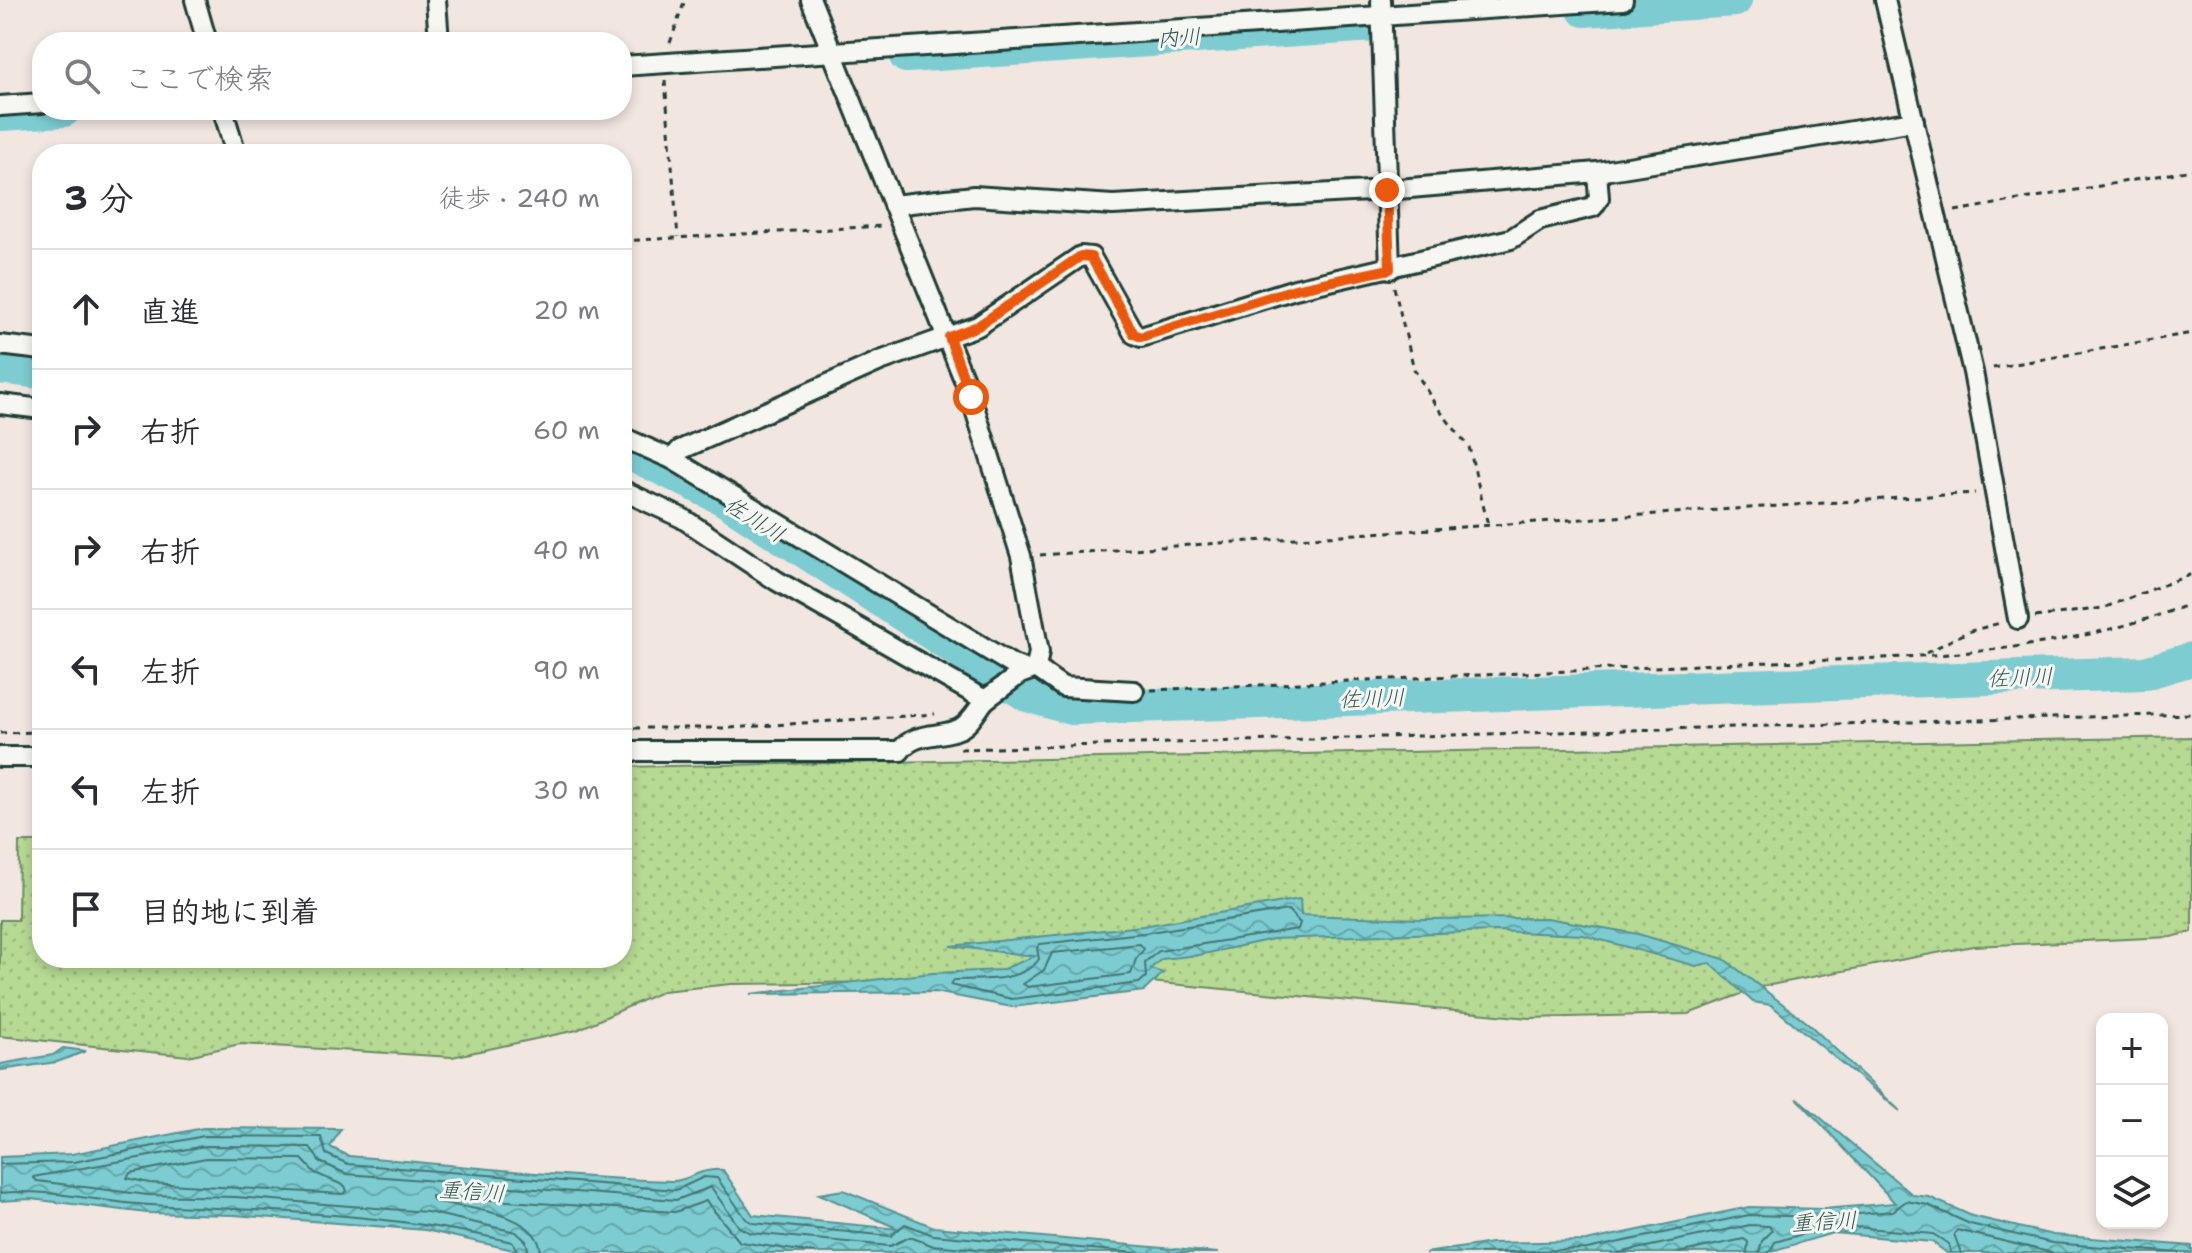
<!DOCTYPE html>
<html lang="ja">
<meta charset="utf-8">
<style>
body{margin:0;font-family:"Shantell Sans","Klee One",sans-serif;background:#f7f7f7;color:#2b2b33}
.controls{position:absolute;right:24px;bottom:24px;display:grid;overflow:hidden;border-radius:16px;box-shadow:0 4px 12px #0003}
.controls button{width:72px;height:72px;display:grid;place-items:center;padding:0;border:0;border-bottom:2px solid #e1e1e2;background:#fff;color:#2b2b33;font:40px sans-serif}
.stop{position:absolute;width:24px;height:24px;margin:-18px;border:6px solid #ea580c;border-radius:50%;background:#fff}
.stop.end{background:#ea580c;border-color:#fff;box-shadow:0 2px 8px #0008}
.list{margin:0;padding:0;list-style:none}
h2{display:flex;justify-content:space-between;align-items:center;height:104px;margin:0;padding:0 32px;font-size:34px}
h2 small{font-size:26px;font-weight:400;color:#7c7c81}
.list li{display:grid;grid-template-columns:52px 1fr auto;gap:24px;align-items:center;box-sizing:border-box;height:120px;padding:0 32px;border-top:2px solid #e1e1e2}
.list b{display:block;font-size:30px;white-space:nowrap}
.list em{font-size:26px;font-style:normal;color:#7c7c81}
.icon{flex:none;width:44px;height:44px;fill:none;stroke:currentColor;stroke-width:2;stroke-linecap:round;stroke-linejoin:round}
.map{position:relative;flex:none;width:2192px;height:1253px;overflow:hidden}
.search{position:absolute;background:#fff;box-shadow:0 4px 12px #0003;left:32px;top:32px;width:600px;height:88px;display:flex;align-items:center;gap:20px;box-sizing:border-box;padding:0 28px;border-radius:32px;color:#7c7c81;font-size:30px}
.panel{position:absolute;background:#fff;box-shadow:0 4px 12px #0003;left:32px;top:144px;width:600px;height:824px;border-radius:32px}
.map>svg:first-child{display:block}
</style>
<div class="map">
<svg width="2192" height="1253" viewBox="0 0 2192 1253">
<defs>
<pattern id="grass-dots" width="8" height="8" patternUnits="userSpaceOnUse" patternTransform="scale(2)"><rect width="8" height="8" fill="#b6d993"/><path d="M2 2h.1M6 6h.1" fill="none" stroke="#9cbb7f" stroke-width="1.8" stroke-linecap="round"/></pattern>
<pattern id="water-waves" width="16" height="10" patternUnits="userSpaceOnUse" patternTransform="scale(2)"><rect width="16" height="10" fill="#7bccd1"/><path d="M0 5q4-4 8 0t8 0" fill="none" stroke="#64a7aa"/></pattern>
</defs>
<rect width="100%" height="100%" fill="#f2e6e1"/>
<filter id="ink" filterUnits="userSpaceOnUse"><feTurbulence type="fractalNoise" baseFrequency=".0125" numOctaves="2"/><feDisplacementMap in="SourceGraphic" scale="16" xChannelSelector="R" yChannelSelector="G"/><feConvolveMatrix kernelMatrix="1 2 1 2 8 2 1 2 1" color-interpolation-filters="sRGB"/></filter>
<g filter="url(#ink)">
<polygon fill="url(#grass-dots)" stroke="#6a8b64" stroke-width="2" points="2192,737 2192,932 2171,937 1973,946 1760,987 1688,1014 1529,1018 1119,979 731,984 663,991 577,1030 452,1057 240,1044 188,1056 0,1036 0,920 18,920 19,842 42,842 42,958 622,958 622,767"/>
<g fill="url(#water-waves)" stroke="#569392" stroke-width="2">
<polygon points="1300,899 1301,915 1422,919 1547,918 1638,934 1724,959 1809,1024 1900,1111 1771,1005 1753,1002 1710,963 1696,966 1583,935 1495,931 1273,939 1199,955 1162,959 1150,969 1163,973 1144,991 1012,1007 935,992 750,994 933,973 1001,970 1035,956 950,946 1143,926"/>
<polygon points="63,1048 86,1051 57,1062 0,1070 0,1064 53,1055"/>
<polygon points="1797,1098 1913,1195 1929,1197 1972,1216 2053,1235 2192,1246 2192,1253 1947,1253 1932,1242 1833,1233 1765,1253 1425,1253 1492,1243 1586,1241 1749,1207 1823,1209 1895,1203"/>
<path d="M203 1128 341 1129 330 1147 349 1156C456 1165 564 1178 671 1181 689 1182 696 1168 723 1170L753 1215 899 1229 819 1194 843 1190 934 1227 1218 1253H527L425 1230 234 1215 147 1213 31 1199 0 1201V1157L72 1154Z"/>
</g>
<g fill="none" stroke-linecap="round" stroke-linejoin="round">
<g stroke="#447673" stroke-width="2">
<path d="M1288 910 1300 923 1298 929 1159 951 1145 962 1146 977 1139 983 1012 999 950 985 954 980C978 979 1023 983 1039 959L1037 948 1040 944 1144 933Z"/>
<polygon points="1140,944 1144,949 1136,959 1131,974 1028,987 1023,984 1044,970 1052,953"/>
<polygon points="206,1158 302,1159 315,1173 345,1186 347,1191 343,1194 149,1183 127,1178 130,1173"/>
<polyline points="0,1164 74,1162 204,1136 321,1137 326,1154 348,1164 676,1190 704,1177 717,1178 746,1219 753,1223 891,1236 905,1224 933,1235 1136,1253"/>
<path d="M0 1193C51 1188 100 1203 151 1205 272 1211 394 1213 512 1242L519 1253"/>
<polyline points="529,1253 526,1241 516,1232 427,1212 235,1197 148,1195 37,1181 33,1177 205,1146 310,1147 320,1162 347,1174 676,1200 711,1187 739,1227 751,1233 890,1246 910,1237 931,1245 1024,1253"/>
<path d="M541 1253C539 1211 466 1209 434 1201L431 1196 675 1212 706 1201 740 1242 815 1253"/>
<polyline points="1478,1253 1587,1249 1749,1215 1823,1217 1893,1211 1906,1201 1928,1205 1970,1224 2052,1243 2180,1253"/>
<polyline points="1618,1253 1750,1225 1769,1226 1772,1231 1762,1241 1759,1253"/>
<polyline points="1677,1253 1744,1239 1748,1242 1747,1253"/>
<polyline points="1769,1253 1775,1242 1833,1225 1933,1234 1949,1244 1951,1253"/>
<polyline points="1961,1253 1954,1234 1957,1230 2053,1253"/>
</g>
<g stroke="#7bccd1" stroke-width="34">
<polyline points="1584,10 1735,0"/>
<polyline points="906,56 1376,25"/>
<polyline points="0,114 64,110"/>
<polyline points="0,367 42,372"/>
<polyline points="622,449 724,499 1027,695 1071,708 2145,673 2192,659"/>
</g>
<g stroke="#1f3d34" stroke-width="24">
<g id="street">
<polyline points="195,0 207,42"/>
<polyline points="436,0 439,42"/>
<polyline points="811,0 971,397 1021,556 1039,652 1036,668 1063,687 1134,691"/>
<polyline points="1381,0 1390,269"/>
<polyline points="1885,0 1973,372 2018,619"/>
<polyline points="622,66 1623,0"/>
<polyline points="0,106 42,103"/>
<polyline points="223,110 236,154"/>
<polyline points="893,205 974,196 1113,205 1387,190 1597,172 1914,121"/>
<polyline points="0,345 42,350"/>
<polyline points="0,404 42,409"/>
<polyline points="622,437 672,459 1013,665 1027,670"/>
<polyline points="672,459 680,450 880,361 978,326 1081,256 1091,257 1134,334 1141,337 1295,289 1511,239 1540,220 1593,207 1599,198 1597,172"/>
<polyline points="622,490 682,518 777,581 985,700 1020,674 1036,668"/>
<path d="M622 751H900C915 731 938 738 959 729 971 723 977 710 985 700"/>
<polyline points="0,757 42,757"/>
</g>
</g>
<g stroke="#1f3d34" stroke-width="3" stroke-dasharray="6 6" stroke-linecap="butt">
<polyline points="670,43 685,0"/>
<polyline points="665,81 678,237"/>
<polyline points="1955,211 2192,170"/>
<polyline points="622,241 882,226"/>
<polyline points="1394,287 1414,369 1436,406 1469,447 1488,525"/>
<polyline points="1993,368 2192,333"/>
<polyline points="1040,555 1975,493"/>
<polyline points="2035,617 2103,608 2192,574"/>
<polyline points="1926,653 1967,632 2000,623"/>
<path d="M1151 690C1340 681 1530 673 1720 664 1877 657 2044 662 2192 603"/>
<polyline points="622,728 730,728 935,714"/>
<polyline points="0,733 42,732"/>
<polyline points="960,749 2192,714"/>
</g>
<use href="#street" stroke="#f6f6f2" stroke-width="18"/>
</g>
</g>
<g fill="none" stroke-linecap="round" stroke-linejoin="round" filter="url(#ink)">
<polyline stroke="#ea580c" stroke-width="10" points="971,397 949,337 978,326 1081,256 1091,257 1134,334 1141,337 1295,289 1390,269 1387,190"/>
</g>
<g text-anchor="middle" stroke-width="6" stroke-linejoin="round" paint-order="stroke">
<g font-size="22" font-style="italic" fill="#315a53" stroke="#f6f6f2">
<text transform="translate(1179 37) rotate(-4)" y="8">内川</text>
<text transform="translate(755 519) rotate(32)" y="8">佐川川</text>
<text transform="translate(2020 677) rotate(-2)" y="8">佐川川</text>
<text transform="translate(1372 698) rotate(-2)" y="8">佐川川</text>
<text transform="translate(472 1191) rotate(4)" y="8">重信川</text>
<text transform="translate(1824 1221) rotate(-3)" y="8">重信川</text>
</g>
</g>
</svg>
<div class="controls">
<button>+</button>
<button>−</button>
<button><svg class="icon" aria-label="layers" viewBox="0 0 24 24"><path d="M12 4l9 5-9 5-9-5zM3 14l9 5 9-5"/></svg></button>
</div>
<div class="stop" style="left:971px;top:397px"></div>
<div class="stop end" style="left:1387px;top:190px"></div>
<div class="search"><svg class="icon" aria-label="search" viewBox="0 0 24 24"><circle cx="10" cy="10" r="6"/><path d="M15 15l6 6"/></svg>ここで検索</div>
<section class="panel">
<h2>3 分<small>徒歩 · 240 m</small></h2>
<ul class="list">
<li><svg class="icon" aria-label="ahead" viewBox="0 0 24 24"><path d="M12 20V5M6 11l6-6 6 6"/></svg><div><b>直進</b></div><em>20 m</em></li>
<li><svg class="icon" aria-label="right" viewBox="0 0 24 24"><path d="M7 20v-9h11M14 6l5 5-5 5"/></svg><div><b>右折</b></div><em>60 m</em></li>
<li><svg class="icon" aria-label="right" viewBox="0 0 24 24"><path d="M7 20v-9h11M14 6l5 5-5 5"/></svg><div><b>右折</b></div><em>40 m</em></li>
<li><svg class="icon" aria-label="left" viewBox="0 0 24 24"><path d="M17 20v-9H6M10 6l-5 5 5 5"/></svg><div><b>左折</b></div><em>90 m</em></li>
<li><svg class="icon" aria-label="left" viewBox="0 0 24 24"><path d="M17 20v-9H6M10 6l-5 5 5 5"/></svg><div><b>左折</b></div><em>30 m</em></li>
<li><svg class="icon" aria-label="arrive" viewBox="0 0 24 24"><path d="M6 21V4h12l-3 4 3 4H6"/></svg><div><b>目的地に到着</b></div></li>
</ul>
</section>
</div>
